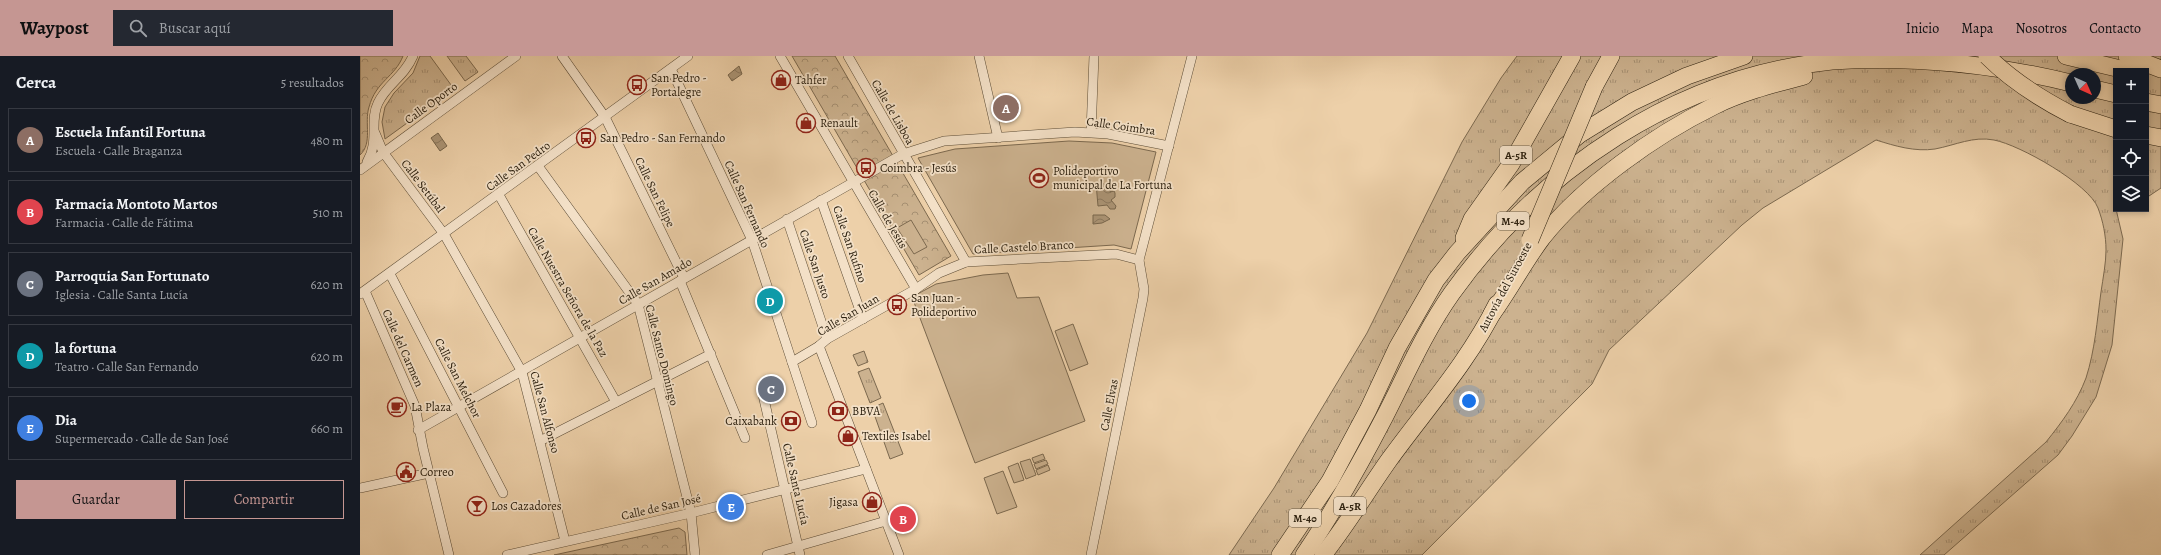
<!DOCTYPE html>
<html lang="es">
<meta charset="utf-8">
<style>
body{margin:0;font-family:Alegreya,serif;background:#242831;color:#f1f3f6}
.controls{position:absolute;right:12px;top:12px;display:grid;overflow:hidden;border-radius:0px;box-shadow:0 2px 6px #0003}
.controls button{width:36px;height:36px;display:grid;place-items:center;padding:0;border:0;border-bottom:1px solid #363941;background:#171b24;color:#f1f3f6;font:20px sans-serif}
.compass{position:absolute;left:1705px;top:12px;width:36px;height:36px;border-radius:50%;background:#171b24;box-shadow:0 2px 6px #0003;rotate:135deg}
.you{position:absolute;left:1109px;top:345px;width:14px;height:14px;margin:-10px;border:3px solid #fff;border-radius:50%;background:#1a73e8;box-shadow:0 0 0 6px #1a73e833}
.badge{display:grid;place-items:center;width:26px;height:26px;border-radius:50%;background:#c59692;color:#fff;font-size:13px;font-weight:700}
.pin{position:absolute;translate:-50% -50%;border:2px solid #fff;box-shadow:0 1px 4px #0006}
.list{margin:0;padding:0;list-style:none}
h2{display:flex;justify-content:space-between;align-items:center;height:52px;margin:0;padding:0 16px;font-size:17px}
h2 small{font-size:13px;font-weight:400;color:#9ea1a6}
.list li{display:grid;grid-template-columns:26px 1fr auto;gap:12px;align-items:center;box-sizing:border-box;height:64px;margin:0 8px 8px;padding:0 8px;border:1px solid #363941;border-radius:0px}
.list b{display:block;font-size:15px;white-space:nowrap}
.list p{margin:0;font-size:13px;white-space:nowrap;color:#9ea1a6}
.list em{font-size:13px;font-style:normal;color:#9ea1a6}
.actions{display:flex;gap:8px;padding:12px 16px}
.actions a{flex:1;padding:9px 0;border:1px solid #c59692;border-radius:0px;text-align:center;font-size:14px;color:#c59692}
.actions .main{background:#c59692;color:#111}
.icon{flex:none;width:22px;height:22px;fill:none;stroke:currentColor;stroke-width:2;stroke-linecap:round;stroke-linejoin:round}
.map{position:relative;flex:none;width:1801px;height:499px;overflow:hidden}
header{display:flex;align-items:center;gap:24px;box-sizing:border-box;height:56px;padding:0 20px;background:#c59692;color:#111}
header strong{font-size:19px}
nav{display:flex;gap:22px;margin-inline-start:auto;font-size:14px}
.search{width:280px;height:36px;background:#242831;display:flex;align-items:center;gap:10px;box-sizing:border-box;padding:0 14px;border-radius:0px;color:#9ea1a6;font-size:15px}
main{display:flex}
aside{flex:1;background:#171b24}
.map>svg:first-child{display:block}
</style>
<header>
<strong>Waypost</strong>
<div class="search"><svg class="icon" aria-label="search" viewBox="0 0 24 24"><circle cx="10" cy="10" r="6"/><path d="M15 15l6 6"/></svg>Buscar aquí</div>
<nav><a>Inicio</a><a>Mapa</a><a>Nosotros</a><a>Contacto</a></nav>
</header>
<main>
<aside>
<h2>Cerca<small>5 resultados</small></h2>
<ul class="list">
<li><span class="badge" style="background:#8d6e63">A</span><div><b>Escuela Infantil Fortuna</b><p>Escuela · Calle Braganza</p></div><em>480 m</em></li>
<li><span class="badge" style="background:#e0444e">B</span><div><b>Farmacia Montoto Martos</b><p>Farmacia · Calle de Fátima</p></div><em>510 m</em></li>
<li><span class="badge" style="background:#6b7280">C</span><div><b>Parroquia San Fortunato</b><p>Iglesia · Calle Santa Lucía</p></div><em>620 m</em></li>
<li><span class="badge" style="background:#0f9aa8">D</span><div><b>la fortuna</b><p>Teatro · Calle San Fernando</p></div><em>620 m</em></li>
<li><span class="badge" style="background:#3f7fe0">E</span><div><b>Dia</b><p>Supermercado · Calle de San José</p></div><em>660 m</em></li>
</ul>
<div class="actions"><a class="main">Guardar</a><a>Compartir</a></div>
</aside>
<div class="map">
<svg width="1801" height="499" viewBox="0 0 1801 499">
<defs>
<pattern id="grass-tufts" width="24" height="20" patternUnits="userSpaceOnUse"><rect width="24" height="20" fill="#ccb28f"/><path d="M3 7l-1-3M5 7V3M7 7l1-3M15 17l-1-3M17 17v-4M19 17l1-3" fill="none" stroke="#a69073"/></pattern>
<pattern id="forest-crowns" width="20" height="18" patternUnits="userSpaceOnUse"><rect width="20" height="18" fill="#ccb28f"/><path d="M2 6a3 3 0 1 1 6 0M12 15a3 3 0 1 1 6 0" fill="none" stroke="#a69073"/></pattern>
<pattern id="water-waves" width="16" height="10" patternUnits="userSpaceOnUse"><rect width="16" height="10" fill="#ab9475"/><path d="M0 5q4-4 8 0t8 0" fill="none" stroke="#8b785e"/></pattern>
</defs>
<rect width="100%" height="100%" fill="#edd0a9"/>
<filter id="stains"><feTurbulence type="fractalNoise" baseFrequency=".005" numOctaves="4"/><feColorMatrix values="0 0 0 0 .2 0 0 0 0 .09 0 0 0 0 .02 0 0 0 .5 -.17"/></filter>
<radialGradient id="worn" r=".72"><stop offset=".6" stop-color="#630" stop-opacity="0"/><stop offset="1" stop-color="#630" stop-opacity=".3"/></radialGradient>
<g fill="url(#grass-tufts)" stroke="#7c694f" fill-rule="evenodd">
<polygon points="60,0 70,0 94,33 25,83 22,66 25,51 34,37 53,17"/>
<polygon points="87,0 106,0 118,16 105,25"/>
<path d="M1157 0H1801V132L1786 142V15H1756V153L1763 183 1752 289 1736 341 1712 380 1698 399 1584 499H1560L1686 386C1702 366 1717 346 1726 322 1735 294 1737 265 1741 236 1743 222 1746 207 1746 194 1746 180 1743 165 1738 152 1729 128 1660 89 1634 84 1613 80 1596 89 1575 93 1555 96 1535 90 1516 84L1403 152 1382 169 1249 294 1232 328 1062 499H869L914 432 1007 277 1102 86 1141 22ZM1711 18H1735V42H1711Z"/>
<polygon points="504,295 508,306 498,310 493,299"/>
<polygon points="509,312 521,342 510,347 498,316"/>
<polygon points="523,347 543,398 530,403 512,352"/>
</g>
<g fill="url(#forest-crowns)" stroke="#7c694f">
<path d="M0 0H43C35 21 16 25 9 51 4 67 13 87 0 99Z"/>
<polygon points="432,0 475,0 591,200 559,219"/>
<polygon points="319,472 325,476 327,499 194,499"/>
</g>
<g fill="#ccb28f" stroke="#7c694f">
<polygon points="709,85 752,87 796,96 771,193 754,189 613,198 558,102 595,93"/>
<polygon points="551,164 567,191 554,198 537,172"/>
<polygon points="648,217 657,242 679,241 725,365 615,407 552,241 576,228 623,219"/>
<polygon points="713,268 728,308 710,315 695,275"/>
<polygon points="683,398 685,403 674,407 672,402"/>
<polygon points="670,403 676,419 666,423 660,406"/>
<polygon points="686,404 688,408 676,413 674,408"/>
<polygon points="658,407 664,424 654,427 648,411"/>
<polygon points="688,409 690,414 678,419 676,414"/>
<polygon points="643,415 657,451 637,458 624,422"/>
</g>
<g fill="url(#water-waves)" stroke="#78664c">
<polygon points="379,10 382,18 372,25 368,19"/>
<polygon points="78,77 87,90 80,95 71,82"/>
<polygon points="736,127 740,130 742,127 744,128 747,133 750,131 752,132 750,136 754,135 755,137 755,141 751,144 756,150 755,153 750,153 747,149 738,150"/>
<polygon points="733,159 745,159 750,163 742,167 733,168"/>
</g>
<g fill="none" stroke-linecap="round" stroke-linejoin="round">
<g stroke="#5c4c36" stroke-width="10">
<g id="minor">
<polyline points="202,0 245,61 324,222"/>
<polyline points="420,0 556,233"/>
<polyline points="488,0 606,206"/>
<polyline points="619,0 638,82"/>
<polyline points="311,13 392,184 452,367"/>
<polyline points="731,76 734,0"/>
<polyline points="15,77 23,96 84,178 162,316 205,485"/>
<path d="M7 106C20 85 9 65 18 47 27 28 44 21 53 0"/>
<polyline points="178,110 278,248 331,457 335,499"/>
<polyline points="0,114 156,0"/>
<polyline points="139,139 256,346"/>
<polyline points="461,144 503,263"/>
<polyline points="427,163 467,283"/>
<polyline points="30,218 143,437"/>
<polyline points="320,225 385,382"/>
<polyline points="5,235 55,350 63,392 89,499"/>
<polyline points="0,238 328,0"/>
<polyline points="459,290 539,499"/>
<polyline points="432,306 459,290 467,283 556,233 579,217 606,206 756,198 779,204"/>
<polyline points="403,339 440,499"/>
<polyline points="58,374 543,98 584,85 715,76 748,78 809,90"/>
<polyline points="180,385 351,298"/>
<polyline points="0,432 69,417"/>
<polyline points="147,499 331,457 506,413"/>
<polyline points="407,499 526,465"/>
<polyline points="731,499 783,242 784,233 779,204 832,0"/>
</g>
</g>
<g stroke="#2c200f" stroke-width="18">
<g id="motorway">
<polyline points="1706,0 1769,15"/>
<polyline points="1767,0 1801,13"/>
<polyline points="1234,31 1251,0"/>
<polyline points="1735,33 1756,38"/>
<polyline points="1786,46 1801,49"/>
<polyline points="1710,58 1756,73"/>
<polyline points="1786,79 1801,82"/>
<polyline points="1104,182 1112,163 1151,108 1212,0"/>
<path d="M1132 258C1150 233 1164 206 1182 182 1223 130 1295 79 1354 50 1382 36 1414 28 1444 20"/>
<polyline points="920,499 970,425 1008,354 1037,292 1076,224 1097,197 1162,126 1220,78 1272,46 1327,20 1384,0"/>
<path d="M944 499C974 455 1000 408 1025 360 1046 319 1065 275 1092 237 1181 113 1318 20 1472 5 1552 0 1633 8 1711 27"/>
<path d="M963 499C987 469 1007 435 1029 404 1066 353 1109 305 1137 248"/>
</g>
</g>
<use href="#minor" stroke="#f3e0c7" stroke-width="9"/>
<use href="#motorway" stroke="#edd0a9" stroke-width="17"/>
<g stroke="#2c200f" stroke-width="18" stroke-linecap="butt">
<g id="motorway-bridge">
<path d="M1627 0C1652 25 1679 42 1710 58"/>
<polyline points="1170,184 1234,31"/>
</g>
</g>
<use href="#motorway-bridge" stroke="#edd0a9" stroke-width="17"/>
</g>
<defs>
<g id="shop-ring" transform="scale(1)"><circle r="9.5" fill="#f3e0c7" stroke="#8f2418" stroke-width="1.5"/><path d="M-5-2.5h2.3a2.7 3.5 0 0 1 5.4 0H5L5.5 6h-11ZM-1.5-2.5h3a1.5 2.3 0 0 0-3 0Z" fill="#8f2418"/></g>
<g id="bus-ring" transform="scale(1)"><circle r="9.5" fill="#f3e0c7" stroke="#8f2418" stroke-width="1.5"/><path d="M-5-6H5V4H4V6H2V4H-2V6H-4V4H-5ZM-3.5-4V0h7V-4ZM-3.5 1.2v1.5H-2V1.2ZM2 1.2v1.5H3.5V1.2Z" fill="#8f2418"/></g>
<g id="stadium-ring" transform="scale(1)"><circle r="9.5" fill="#f3e0c7" stroke="#8f2418" stroke-width="1.5"/><path d="M0-5a6.5 5 0 1 0 0 10a6.5 5 0 1 0 0-10ZM-3.5-1.8h7v3.6h-7Z" fill="#8f2418"/></g>
<g id="cafe-ring" transform="scale(1)"><circle r="9.5" fill="#f3e0c7" stroke="#8f2418" stroke-width="1.5"/><path d="M-5.5-4.5H6V0H3Q3 3.5 0 3.5H-2.5Q-5.5 3.5-5.5 0ZM3-3.2v2h1.7v-2ZM-6 4.5H4V6H-6Z" fill="#8f2418"/></g>
<g id="bank-ring" transform="scale(1)"><circle r="9.5" fill="#f3e0c7" stroke="#8f2418" stroke-width="1.5"/><path d="M-6-4H6V4H-6ZM0-2.3a2.3 2.3 0 1 0 0 4.6a2.3 2.3 0 1 0 0-4.6Z" fill="#8f2418"/></g>
<g id="civic-ring" transform="scale(1)"><circle r="9.5" fill="#f3e0c7" stroke="#8f2418" stroke-width="1.5"/><path d="M-.6-6.5H3V-4.5H.6V-3L4-1V1h2V6H-6V1h2V-1L-.6-3ZM-1.2 2.5V6h2.4V2.5Z" fill="#8f2418"/></g>
<g id="bar-ring" transform="scale(1)"><circle r="9.5" fill="#f3e0c7" stroke="#8f2418" stroke-width="1.5"/><path d="M-6-5H6L.8 .8V4.5H3.5V6h-7V4.5H-.8V.8Z" fill="#8f2418"/></g>
</defs>
<g fill-rule="evenodd">
<use href="#shop-ring" x="421" y="24"/>
<use href="#bus-ring" x="277" y="29"/>
<use href="#shop-ring" x="446" y="67"/>
<use href="#bus-ring" x="226" y="82"/>
<use href="#bus-ring" x="506" y="112"/>
<use href="#stadium-ring" x="679" y="122"/>
<use href="#bus-ring" x="537" y="249"/>
<use href="#cafe-ring" x="37" y="351"/>
<use href="#bank-ring" x="478" y="355"/>
<use href="#bank-ring" x="431" y="365"/>
<use href="#shop-ring" x="488" y="380"/>
<use href="#civic-ring" x="46" y="416"/>
<use href="#shop-ring" x="512" y="446"/>
<use href="#bar-ring" x="117" y="450"/>
</g>
<g text-anchor="middle" stroke-width="3.5" stroke-linejoin="round" paint-order="stroke">
<g fill="#f3e0c7" stroke="#685a46" stroke-width="1">
<rect x="1140" y="90" width="32" height="18" rx="3"/>
<rect x="1137" y="156" width="32" height="18" rx="3"/>
<rect x="974" y="441" width="32" height="18" rx="3"/>
<rect x="929" y="453" width="32" height="18" rx="3"/>
</g>
<g font-size="11" font-weight="bold" fill="#2c200f">
<text x="1156" y="103">A-5R</text>
<text x="1153" y="169">M-40</text>
<text x="990" y="454">A-5R</text>
<text x="945" y="466">M-40</text>
</g>
<g font-size="12" fill="#2c200f" stroke="#f3e0c7" text-anchor="start">
<text x="291" y="26">San Pedro -<tspan x="291" dy="14">Portalegre</tspan></text>
<text x="435" y="28">Tahfer</text>
<text x="460" y="71">Renault</text>
<text x="240" y="86">San Pedro - San Fernando</text>
<text x="520" y="116">Coimbra - Jesús</text>
<text x="693" y="119">Polideportivo<tspan x="693" dy="14">municipal de La Fortuna</tspan></text>
<text x="551" y="246">San Juan -<tspan x="551" dy="14">Polideportivo</tspan></text>
<text x="51" y="355">La Plaza</text>
<text x="492" y="359">BBVA</text>
<text x="417" y="369" text-anchor="end">Caixabank</text>
<text x="502" y="384">Textiles Isabel</text>
<text x="60" y="420">Correo</text>
<text x="498" y="450" text-anchor="end">Jigasa</text>
<text x="131" y="454">Los Cazadores</text>
</g>
<g font-size="12" fill="#2c200f" stroke="#f3e0c7">
<text transform="translate(71 47) rotate(-36)" y="4">Calle Oporto</text>
<text transform="translate(533 56) rotate(60)" y="4">Calle de Lisboa</text>
<text transform="translate(761 70) rotate(8)" y="4">Calle Coimbra</text>
<text transform="translate(158 110) rotate(-36)" y="4">Calle San Pedro</text>
<text transform="translate(63 130) rotate(53)" y="4">Calle Setúbal</text>
<text transform="translate(295 136) rotate(64)" y="4">Calle San Felipe</text>
<text transform="translate(387 148) rotate(66)" y="4">Calle San Fernando</text>
<text transform="translate(528 163) rotate(60)" y="4">Calle de Jesús</text>
<text transform="translate(490 188) rotate(71)" y="4">Calle San Rufino</text>
<text transform="translate(664 191) rotate(-3)" y="4">Calle Castelo Branco</text>
<text transform="translate(455 208) rotate(71)" y="4">Calle San Justo</text>
<text transform="translate(295 225) rotate(-30)" y="4">Calle San Amado</text>
<text transform="translate(1145 231) rotate(-62)" y="4">Autovía del Suroeste</text>
<text transform="translate(208 236) rotate(60)" y="4">Calle Nuestra Señora de la Paz</text>
<text transform="translate(488 259) rotate(-31)" y="4">Calle San Juan</text>
<text transform="translate(43 292) rotate(66)" y="4">Calle del Carmen</text>
<text transform="translate(302 299) rotate(76)" y="4">Calle Santo Domingo</text>
<text transform="translate(98 322) rotate(63)" y="4">Calle San Melchor</text>
<text transform="translate(749 349) rotate(-79)" y="4">Calle Elvas</text>
<text transform="translate(185 356) rotate(75)" y="4">Calle San Alfonso</text>
<text transform="translate(436 428) rotate(77)" y="4">Calle Santa Lucía</text>
<text transform="translate(301 451) rotate(-13)" y="4">Calle de San José</text>
</g>
</g>
<rect width="100%" height="100%" filter="url(#stains)"/>
<rect width="100%" height="100%" fill="url(#worn)"/>
</svg>
<div class="controls">
<button>+</button>
<button>−</button>
<button><svg class="icon" aria-label="locate" viewBox="0 0 24 24"><circle cx="12" cy="12" r="6"/><path d="M12 2v4M12 18v4M2 12h4M18 12h4"/></svg></button>
<button><svg class="icon" aria-label="layers" viewBox="0 0 24 24"><path d="M12 4l9 5-9 5-9-5zM3 14l9 5 9-5"/></svg></button>
</div>
<svg class="compass" viewBox="-18 -18 36 36"><path d="M0-13l5 13h-10z" fill="#e53935"/><path d="M0 13l5-13h-10z" fill="#9ea1a6"/></svg>
<div class="you"></div>
<div class="pin badge" style="left:646px;top:52px;background:#8d6e63">A</div>
<div class="pin badge" style="left:543px;top:463px;background:#e0444e">B</div>
<div class="pin badge" style="left:411px;top:333px;background:#6b7280">C</div>
<div class="pin badge" style="left:410px;top:245px;background:#0f9aa8">D</div>
<div class="pin badge" style="left:371px;top:451px;background:#3f7fe0">E</div>
</div>
</main>
